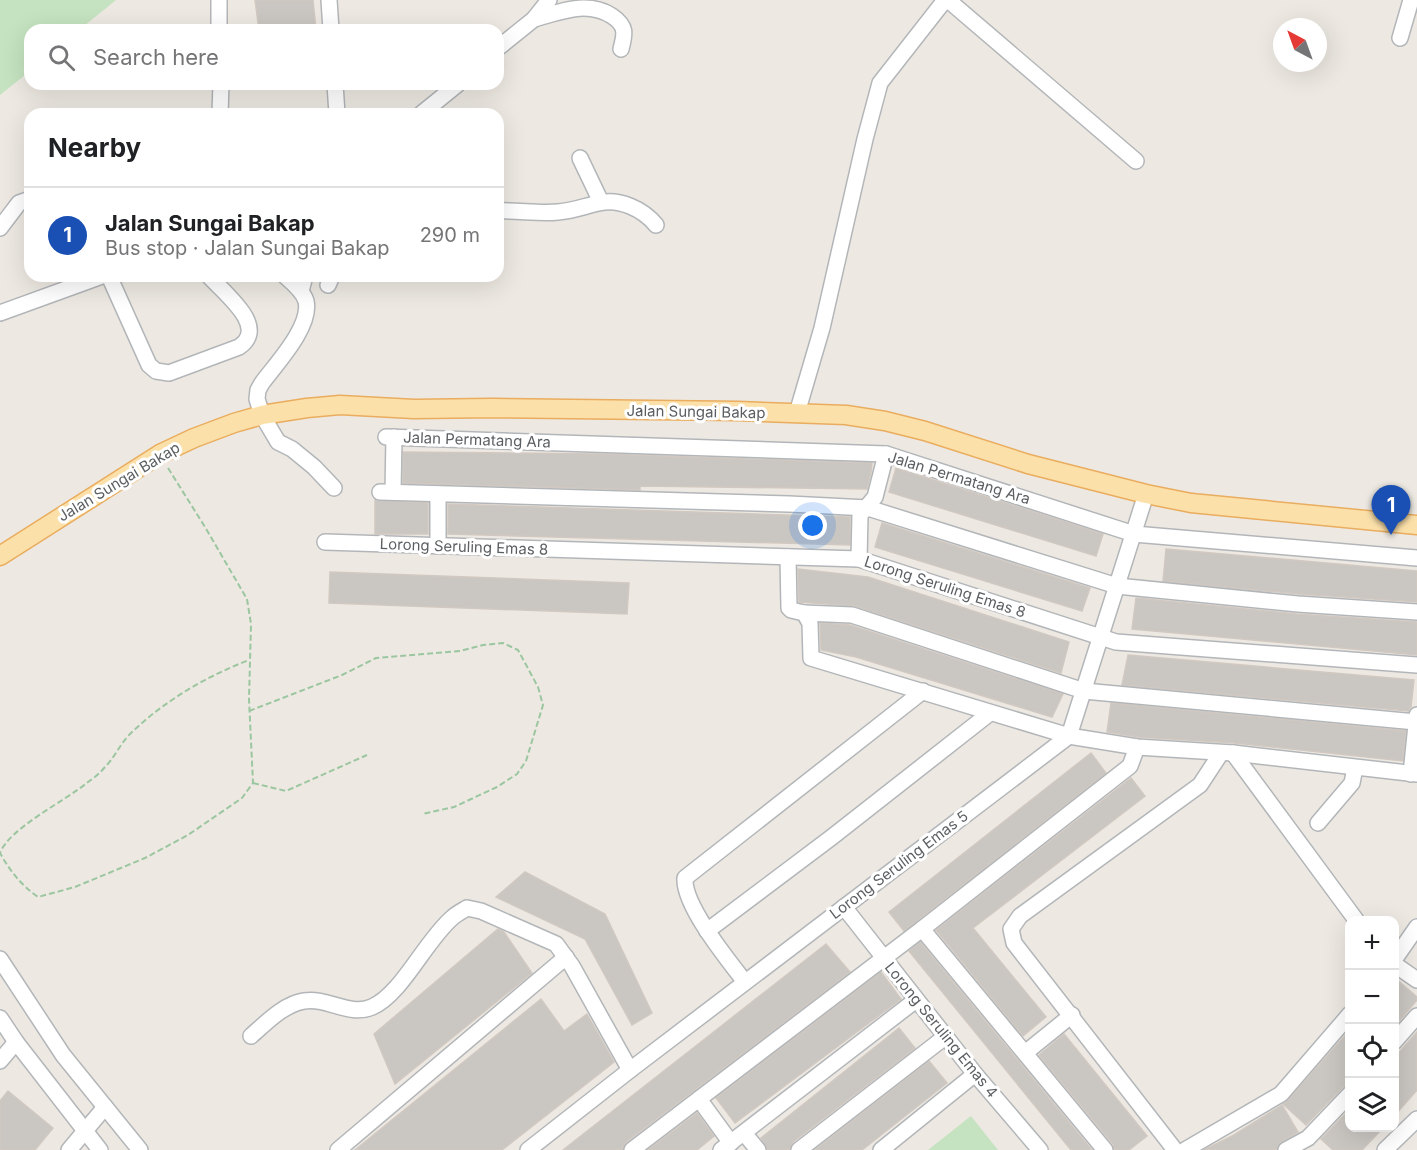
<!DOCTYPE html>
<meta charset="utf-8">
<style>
body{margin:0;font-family:Inter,sans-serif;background:#f2f2f2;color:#202124}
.controls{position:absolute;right:18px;bottom:18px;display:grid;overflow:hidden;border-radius:12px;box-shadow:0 6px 24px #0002}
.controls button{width:54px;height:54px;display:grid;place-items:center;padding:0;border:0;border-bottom:2px solid #e0e0e0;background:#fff;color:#202124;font:30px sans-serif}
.compass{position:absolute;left:1273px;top:18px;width:54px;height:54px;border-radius:50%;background:#fff;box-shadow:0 6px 24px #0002;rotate:319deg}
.you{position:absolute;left:813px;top:526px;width:21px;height:21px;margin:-15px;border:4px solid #fff;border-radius:50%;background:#1a73e8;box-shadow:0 0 0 9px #1a73e833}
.badge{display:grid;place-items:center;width:39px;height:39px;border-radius:50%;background:#b45309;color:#fff;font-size:20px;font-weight:700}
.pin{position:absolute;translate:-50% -50px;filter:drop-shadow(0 2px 3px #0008)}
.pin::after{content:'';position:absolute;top:32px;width:21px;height:18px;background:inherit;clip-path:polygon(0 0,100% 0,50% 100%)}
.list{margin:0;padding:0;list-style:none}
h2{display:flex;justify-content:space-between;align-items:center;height:78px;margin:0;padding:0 24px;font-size:26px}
h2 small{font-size:20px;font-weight:400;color:#757577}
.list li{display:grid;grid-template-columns:39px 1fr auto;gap:18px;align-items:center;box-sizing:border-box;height:96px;padding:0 24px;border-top:2px solid #e0e0e0}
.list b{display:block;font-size:22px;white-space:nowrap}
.list p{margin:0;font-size:20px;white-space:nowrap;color:#757577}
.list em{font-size:20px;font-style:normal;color:#757577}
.icon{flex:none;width:33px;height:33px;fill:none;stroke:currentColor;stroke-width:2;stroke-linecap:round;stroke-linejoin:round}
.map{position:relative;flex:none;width:1417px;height:1150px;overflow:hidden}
.search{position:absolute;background:#fff;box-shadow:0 6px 24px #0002;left:24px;top:24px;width:480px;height:66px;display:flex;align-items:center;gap:15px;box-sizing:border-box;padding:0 21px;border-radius:18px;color:#757577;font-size:22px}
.panel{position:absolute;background:#fff;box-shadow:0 6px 24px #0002;left:24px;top:108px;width:480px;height:174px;border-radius:18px}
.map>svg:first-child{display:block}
</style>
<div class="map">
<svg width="1417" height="1150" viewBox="0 0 1417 1150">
<rect width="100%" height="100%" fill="#ede9e2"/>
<g fill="#c5e3c0">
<polygon points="0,0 116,0 79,30 30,30 30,71 0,95"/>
<polygon points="971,1116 998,1150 928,1150"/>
</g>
<g fill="#cac6c2" stroke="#d1c9c1" stroke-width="1.5">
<polygon points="255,0 313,0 316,30 259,30"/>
<polygon points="403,452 603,454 872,463 871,472 867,489 640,486 640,490 403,483"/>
<polygon points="896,468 1103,534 1096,556 889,492"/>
<polygon points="375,500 428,503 428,534 375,534"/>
<polygon points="448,504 850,517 850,545 448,534"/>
<polygon points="882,523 1090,588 1082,611 875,547"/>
<polygon points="1166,549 1417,571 1417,602 1299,594 1163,581"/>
<polygon points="798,569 868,577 1069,642 1061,673 855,606 799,602"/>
<polygon points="330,572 629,583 627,614 329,603"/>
<polygon points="1136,598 1297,614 1417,622 1417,655 1132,629"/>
<polygon points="820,623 850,625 1063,694 1052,717 856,657 821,650"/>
<polygon points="1128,655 1414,680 1411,707 1408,711 1122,685"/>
<polygon points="1111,703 1406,731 1403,761 1234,743 1138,737 1107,732"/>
<polygon points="1091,753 1106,773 904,931 889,912"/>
<polygon points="1131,778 1145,796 973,928 1046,1017 1023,1036 936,930"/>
<polygon points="525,872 605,914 652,1013 632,1025 585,939 496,897"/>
<polygon points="498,929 504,932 532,973 395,1084 374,1034"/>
<polygon points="920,942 1092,1150 1071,1150 909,951"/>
<polygon points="826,944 850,972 626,1142 622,1150 563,1150"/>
<polygon points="881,972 901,999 735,1123 716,1098"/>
<polygon points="1395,978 1417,997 1417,1000 1395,1026"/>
<polygon points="541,999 564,1031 587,1014 614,1062 502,1150 355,1150"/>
<polygon points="899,1028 915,1048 793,1142 789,1150 768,1150 761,1138"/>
<polygon points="1350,1030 1350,1085 1343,1087 1306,1125 1283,1104 1288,1100"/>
<polygon points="1417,1032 1417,1090 1395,1115 1395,1057"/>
<polygon points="1064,1034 1147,1136 1129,1150 1115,1150 1113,1144 1039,1055"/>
<polygon points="929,1061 947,1083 862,1150 815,1150"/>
<polygon points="8,1091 53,1128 35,1150 0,1150 0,1101"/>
<polygon points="1282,1105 1298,1132 1281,1142 1276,1150 1204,1150 1234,1135"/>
<polygon points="1350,1109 1350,1128 1383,1128 1362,1150 1333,1150 1321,1139"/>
<polygon points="697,1113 714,1136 697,1150 648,1150"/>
</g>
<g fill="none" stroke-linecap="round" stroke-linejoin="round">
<g stroke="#b3b6b9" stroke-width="18">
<g id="minor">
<polyline points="219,0 219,30"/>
<polyline points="329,0 331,30"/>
<polyline points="948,0 1136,161"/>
<path d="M534 19C560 12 587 0 612 16 627 26 625 34 621 49"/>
<polyline points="1400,38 1411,0"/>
<polyline points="498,48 534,19 549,0"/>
<polyline points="335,84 337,114"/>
<polyline points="220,114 221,84"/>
<polyline points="421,114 458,84"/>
<polyline points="580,158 601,202"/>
<path d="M498 211C518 210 538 214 558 212 573 211 585 206 599 203 619 198 643 209 656 225"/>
<polyline points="0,228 19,203 30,199"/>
<path d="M109 276 149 365 156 371 169 373 239 347C269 327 225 294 209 276"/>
<path d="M285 276C293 283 303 291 306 301 312 326 276 364 262 383L258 390 257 399 262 415 278 442 292 449 314 467 334 488"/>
<polyline points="328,285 332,276"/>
<polyline points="301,291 305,276"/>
<polyline points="0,313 102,276"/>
<polyline points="797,413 822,328 865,139 880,83 945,0"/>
<polyline points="386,437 886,454 1134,534 1417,558"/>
<polyline points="380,492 789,504 868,508 1117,586 1298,604 1417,612"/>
<polyline points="393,492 394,437"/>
<polyline points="438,494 438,546"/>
<polyline points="325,542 859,559 1116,642 1417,665"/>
<polyline points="788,557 789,608 791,610 804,613 810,623 811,658 1069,736 1137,747 1233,753 1417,774"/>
<polyline points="859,559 860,515 875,497 886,454"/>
<polyline points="804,613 852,615 1084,691 1416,722"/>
<polyline points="1233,753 1356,920"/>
<polyline points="1411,774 1417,715"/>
<polyline points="1318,823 1352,783 1355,768"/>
<polyline points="844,907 975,1074 1040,1150"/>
<polyline points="707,931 832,837 990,713"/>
<polyline points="0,959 63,1055 140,1150"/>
<polyline points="1394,960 1417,927"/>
<polyline points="1394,964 1417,980"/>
<path d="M745 982C728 960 683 905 685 878L923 691"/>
<polyline points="0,1018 16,1042 100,1150"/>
<path d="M251 1036C266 1023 284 1004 304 1001 328 997 349 1017 372 1007 401 995 426 940 452 918 456 914 462 911 467 908L481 911 556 944 572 966 630 1070"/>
<polyline points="1394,1042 1417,1016"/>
<polyline points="1025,1053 1072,1015"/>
<polyline points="0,1061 16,1042"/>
<polyline points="699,1099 731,1143"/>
<polyline points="744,1133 758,1150"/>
<polyline points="69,1150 105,1107"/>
<polyline points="338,1150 566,957"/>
<polyline points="528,1150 630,1070 1069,736 1146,494"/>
<polyline points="632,1150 922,929"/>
<polyline points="721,1150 916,1000"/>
<polyline points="799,1150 945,1037"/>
<polyline points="881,1150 975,1074"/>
<polyline points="1105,1150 922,929 1130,766 1137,747"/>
<polyline points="1175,1150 1014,943 1011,929 1020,916 1200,785 1221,753"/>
<polyline points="1185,1150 1281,1094 1350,1014"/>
<polyline points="1286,1150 1308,1138 1350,1094"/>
<polyline points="1385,1150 1417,1119"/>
</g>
</g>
<g stroke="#eaac5e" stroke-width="21">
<polyline id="major" points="0,556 160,454 194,438 234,423 262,415 307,408 340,405 414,409 492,408 738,411 846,415 885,421 925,431 1028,464 1146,494 1191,503 1417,525"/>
</g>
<g stroke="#9bc6a0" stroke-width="2" stroke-dasharray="6 3" stroke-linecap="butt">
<path d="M168 468 205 527 247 599 251 624 249 699 253 783 242 798 188 835 145 858 75 887 38 897C21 885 10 871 0 853 9 828 67 800 88 782 94 778 100 773 105 767 115 757 120 744 130 734 164 701 205 677 249 660"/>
<polyline points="249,711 342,675 376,658 460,651 483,645 503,643 518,650 538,687 543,705 526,761 517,774 497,787 454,807 422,814"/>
<polyline points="253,783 286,791 367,755"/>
</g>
<use href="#minor" stroke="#fff" stroke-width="15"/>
<use href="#major" stroke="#fbe0a9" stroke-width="18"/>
</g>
<g text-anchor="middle" stroke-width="6" stroke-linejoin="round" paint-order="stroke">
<g font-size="15" fill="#5b5f62" stroke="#fff">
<text transform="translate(696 412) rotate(1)" y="5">Jalan Sungai Bakap</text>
<text transform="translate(477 440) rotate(2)" y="5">Jalan Permatang Ara</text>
<text transform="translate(959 478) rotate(17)" y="5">Jalan Permatang Ara</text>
<text transform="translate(119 482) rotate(-31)" y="5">Jalan Sungai Bakap</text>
<text transform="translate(464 547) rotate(2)" y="5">Lorong Seruling Emas 8</text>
<text transform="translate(945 587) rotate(18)" y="5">Lorong Seruling Emas 8</text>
<text transform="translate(899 865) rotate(-37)" y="5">Lorong Seruling Emas 5</text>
<text transform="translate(941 1030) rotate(51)" y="5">Lorong Seruling Emas 4</text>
</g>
</g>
</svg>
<div class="controls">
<button>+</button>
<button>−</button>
<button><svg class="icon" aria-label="locate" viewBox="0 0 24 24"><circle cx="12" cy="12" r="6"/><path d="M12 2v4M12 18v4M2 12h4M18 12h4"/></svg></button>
<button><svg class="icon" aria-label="layers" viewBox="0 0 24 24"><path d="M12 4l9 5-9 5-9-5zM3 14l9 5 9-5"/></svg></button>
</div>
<svg class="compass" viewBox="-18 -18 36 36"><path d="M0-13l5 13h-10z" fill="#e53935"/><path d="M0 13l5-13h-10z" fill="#757577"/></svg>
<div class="you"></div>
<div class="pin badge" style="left:1391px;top:535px;background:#1a4fb4">1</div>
<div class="search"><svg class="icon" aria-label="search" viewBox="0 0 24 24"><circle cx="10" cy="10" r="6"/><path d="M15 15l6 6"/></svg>Search here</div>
<section class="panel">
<h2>Nearby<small></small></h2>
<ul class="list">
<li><span class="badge" style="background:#1a4fb4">1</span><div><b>Jalan Sungai Bakap</b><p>Bus stop · Jalan Sungai Bakap</p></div><em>290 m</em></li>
</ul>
</section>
</div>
